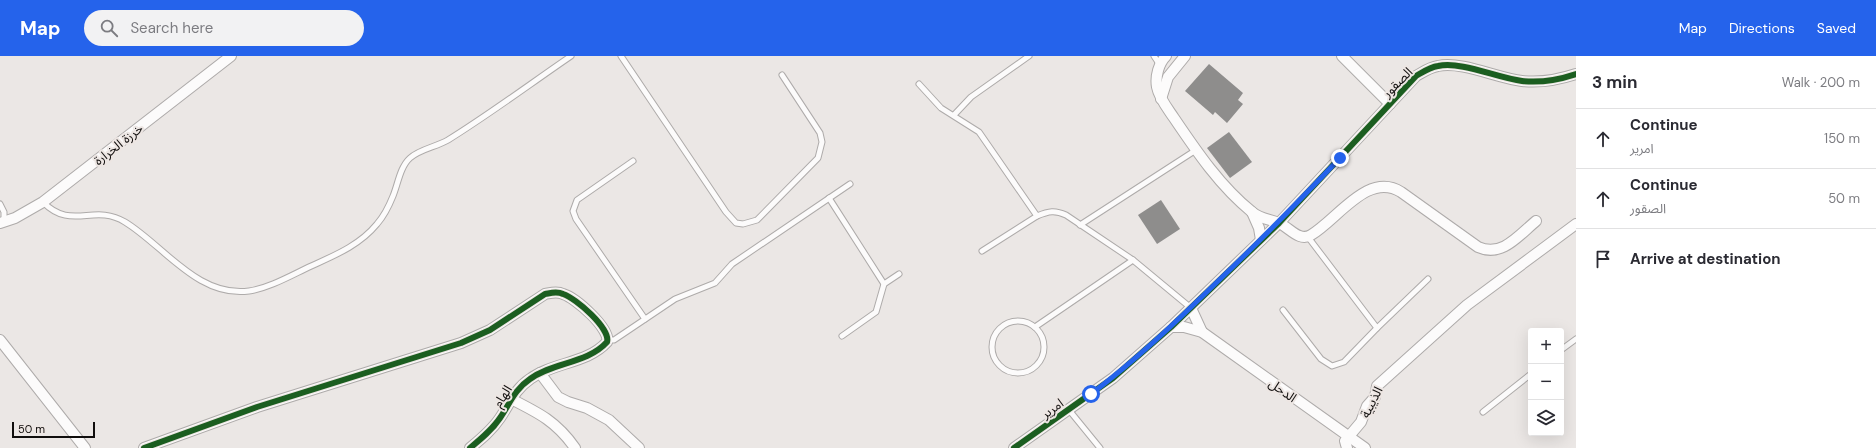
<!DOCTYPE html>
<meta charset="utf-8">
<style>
body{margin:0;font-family:"DM Sans","Noto Sans Arabic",sans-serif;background:#f2f2f3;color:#2b2b33}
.controls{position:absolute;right:12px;bottom:12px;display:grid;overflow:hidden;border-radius:4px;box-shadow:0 4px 16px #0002}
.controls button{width:36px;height:36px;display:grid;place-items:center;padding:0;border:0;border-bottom:1px solid #e1e1e2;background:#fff;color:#2b2b33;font:20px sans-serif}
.scale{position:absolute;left:12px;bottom:10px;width:83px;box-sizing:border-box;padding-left:4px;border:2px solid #100e0d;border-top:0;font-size:11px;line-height:14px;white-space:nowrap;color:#100e0d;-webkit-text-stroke:3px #ede6e3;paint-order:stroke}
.stop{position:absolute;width:12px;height:12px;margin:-9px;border:3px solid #2563eb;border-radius:50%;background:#fff}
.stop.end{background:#2563eb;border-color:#fff;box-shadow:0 1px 4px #0008}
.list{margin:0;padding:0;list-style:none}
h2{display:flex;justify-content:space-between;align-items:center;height:52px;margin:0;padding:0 16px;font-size:17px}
h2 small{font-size:13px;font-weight:400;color:#7c7c81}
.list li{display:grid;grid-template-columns:26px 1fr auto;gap:12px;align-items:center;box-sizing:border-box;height:60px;padding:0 16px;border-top:1px solid #e1e1e2}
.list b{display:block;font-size:15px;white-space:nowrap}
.list p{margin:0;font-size:13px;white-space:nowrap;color:#7c7c81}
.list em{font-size:13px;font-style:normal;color:#7c7c81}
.icon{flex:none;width:22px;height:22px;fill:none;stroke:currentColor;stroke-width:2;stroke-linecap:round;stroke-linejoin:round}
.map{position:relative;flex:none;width:1576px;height:392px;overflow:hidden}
header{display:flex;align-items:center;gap:24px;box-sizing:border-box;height:56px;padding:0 20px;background:#2563eb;color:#fff}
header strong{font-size:19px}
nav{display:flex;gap:22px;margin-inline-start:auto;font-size:14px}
.search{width:280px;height:36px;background:#f2f2f3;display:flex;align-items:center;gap:10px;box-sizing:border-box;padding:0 14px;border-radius:22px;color:#7c7c81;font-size:15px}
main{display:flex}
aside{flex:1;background:#fff}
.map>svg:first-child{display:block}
</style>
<header>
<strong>Map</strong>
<div class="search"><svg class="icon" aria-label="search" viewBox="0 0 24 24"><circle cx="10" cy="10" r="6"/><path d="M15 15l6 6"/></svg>Search here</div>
<nav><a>Map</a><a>Directions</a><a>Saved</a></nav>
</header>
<main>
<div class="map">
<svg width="1576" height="392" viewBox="0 0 1576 392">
<rect width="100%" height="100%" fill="#ebe7e5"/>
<g fill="#8e8d8c">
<polygon points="1209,8 1243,37 1238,44 1243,48 1227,67 1215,56 1213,59 1185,35"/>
<polygon points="1229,76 1252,106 1230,122 1207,92"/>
<polygon points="1161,144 1180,173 1157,188 1138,159"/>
</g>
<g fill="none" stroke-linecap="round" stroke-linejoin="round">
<g stroke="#aeabaa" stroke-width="7">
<g id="lane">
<polyline points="621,0 726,156 736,167 743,168 757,164 818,102 822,86 820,77 782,19"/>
<polyline points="1154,0 1160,9"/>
<polyline points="919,28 941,52 979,76 1037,160 982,195"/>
<polyline points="954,59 971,41 1029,0"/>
<polyline points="633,105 577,144 573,155 576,163 645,263"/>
<polyline points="829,142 884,228"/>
<path d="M43 146C71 175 94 147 125 166 163 189 198 242 249 235 269 232 290 220 309 211 333 200 359 190 377 168 384 160 389 150 393 140 398 128 400 111 410 102 420 93 436 91 448 84 490 58 530 28 571 0"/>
<polyline points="0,148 4,156 4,165"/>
<path d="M1037 160C1049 155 1055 154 1066 159L1133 204 1191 252"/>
<polyline points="1080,169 1196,94"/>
<polyline points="1283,254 1321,303 1332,310 1344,306 1377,272 1308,181"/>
<circle cx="1018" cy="291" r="26"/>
<polyline points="1035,271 1133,204"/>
<polyline points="1377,272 1428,223"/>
<polyline points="842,280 876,256 884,228 899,218"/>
<polyline points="608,284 614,284 675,243 715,227 732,208 850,128"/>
<polyline points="1561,294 1576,283"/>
<polyline points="1069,354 1100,392"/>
<polyline points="1483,356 1531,318"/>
</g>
</g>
<g stroke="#aeabaa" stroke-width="12">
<g id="street">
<path d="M1166 0C1159 7 1155 20 1157 31 1159 42 1168 53 1174 62 1197 96 1220 130 1252 156 1260 163 1270 163 1279 167 1290 172 1299 186 1311 179 1338 163 1368 115 1401 136L1478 191C1502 202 1519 179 1536 165"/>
<polyline points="1342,0 1390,48"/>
<polyline points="1161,43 1168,21 1185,0"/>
<polyline points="1252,156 1259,172 1261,184"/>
<polyline points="0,167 15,162 43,146 231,0"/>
<polyline points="1191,252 1202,276"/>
<polyline points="1171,271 1184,271 1202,276 1365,392"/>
<polyline points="0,284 85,392"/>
<polyline points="540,317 558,341 568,346 587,352 609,364 639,392"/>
<path d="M511 343C539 357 557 366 575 392"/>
<path d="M144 392 257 351 461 287 490 274 545 238C551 237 557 235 563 238 576 242 611 273 607 286 587 308 553 306 530 323 515 333 510 347 500 362 492 374 481 383 470 392"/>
<path d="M1014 392 1113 322 1171 271 1279 167 1416 20C1423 16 1430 11 1438 10 1462 5 1497 22 1522 25 1540 27 1558 24 1576 18"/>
<polyline points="1347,392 1345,385 1361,366 1367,350 1375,341 1377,330 1467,249 1576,168"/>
</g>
</g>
<use href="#lane" stroke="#fcfbfb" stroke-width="5"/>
<use href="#street" stroke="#fcfbfb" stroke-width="10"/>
<g stroke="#ede6e3" stroke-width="8">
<g id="cycleway">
<path d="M144 392 257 351 461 287 490 274 545 238C551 237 557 235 563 238 576 242 611 273 607 286 587 308 553 306 530 323 515 333 510 347 500 362 492 374 481 383 470 392"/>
<path d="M1014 392 1113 322 1171 271 1279 167 1416 20C1423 16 1430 11 1438 10 1462 5 1497 22 1522 25 1540 27 1558 24 1576 18"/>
</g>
</g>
<use href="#cycleway" stroke="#1b5e20" stroke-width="6"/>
</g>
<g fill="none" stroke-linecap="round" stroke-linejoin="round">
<path stroke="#2563eb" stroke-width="5" d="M1091 338C1136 304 1176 266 1216 227 1258 187 1299 145 1340 102"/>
</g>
<g text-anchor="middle" stroke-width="4" stroke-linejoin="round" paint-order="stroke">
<g font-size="13" fill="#100e0d" stroke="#ede6e3">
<text transform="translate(1397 26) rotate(-45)" y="5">الصقور</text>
<text transform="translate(118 88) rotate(-38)" y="5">خرزة الخرارة</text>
<text transform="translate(1283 334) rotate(35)" y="5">الدحل</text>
<text transform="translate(502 340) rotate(-57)" y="5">الهام</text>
<text transform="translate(1371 346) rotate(-63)" y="5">الذيبية</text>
<text transform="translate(1052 352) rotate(-35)" y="5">امرير</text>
</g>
</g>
</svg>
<div class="controls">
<button>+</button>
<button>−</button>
<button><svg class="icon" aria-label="layers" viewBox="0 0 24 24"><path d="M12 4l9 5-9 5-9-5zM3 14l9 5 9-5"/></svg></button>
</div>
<div class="scale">50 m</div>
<div class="stop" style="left:1091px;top:338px"></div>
<div class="stop end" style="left:1340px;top:102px"></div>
</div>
<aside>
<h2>3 min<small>Walk · 200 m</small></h2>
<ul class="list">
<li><svg class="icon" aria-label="ahead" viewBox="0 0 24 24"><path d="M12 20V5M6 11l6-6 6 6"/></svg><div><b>Continue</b><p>امرير</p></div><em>150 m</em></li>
<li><svg class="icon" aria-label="ahead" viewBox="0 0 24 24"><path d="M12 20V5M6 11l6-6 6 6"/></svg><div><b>Continue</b><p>الصقور</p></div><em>50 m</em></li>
<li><svg class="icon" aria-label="arrive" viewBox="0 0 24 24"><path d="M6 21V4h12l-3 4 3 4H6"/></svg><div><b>Arrive at destination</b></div></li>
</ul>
</aside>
</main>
